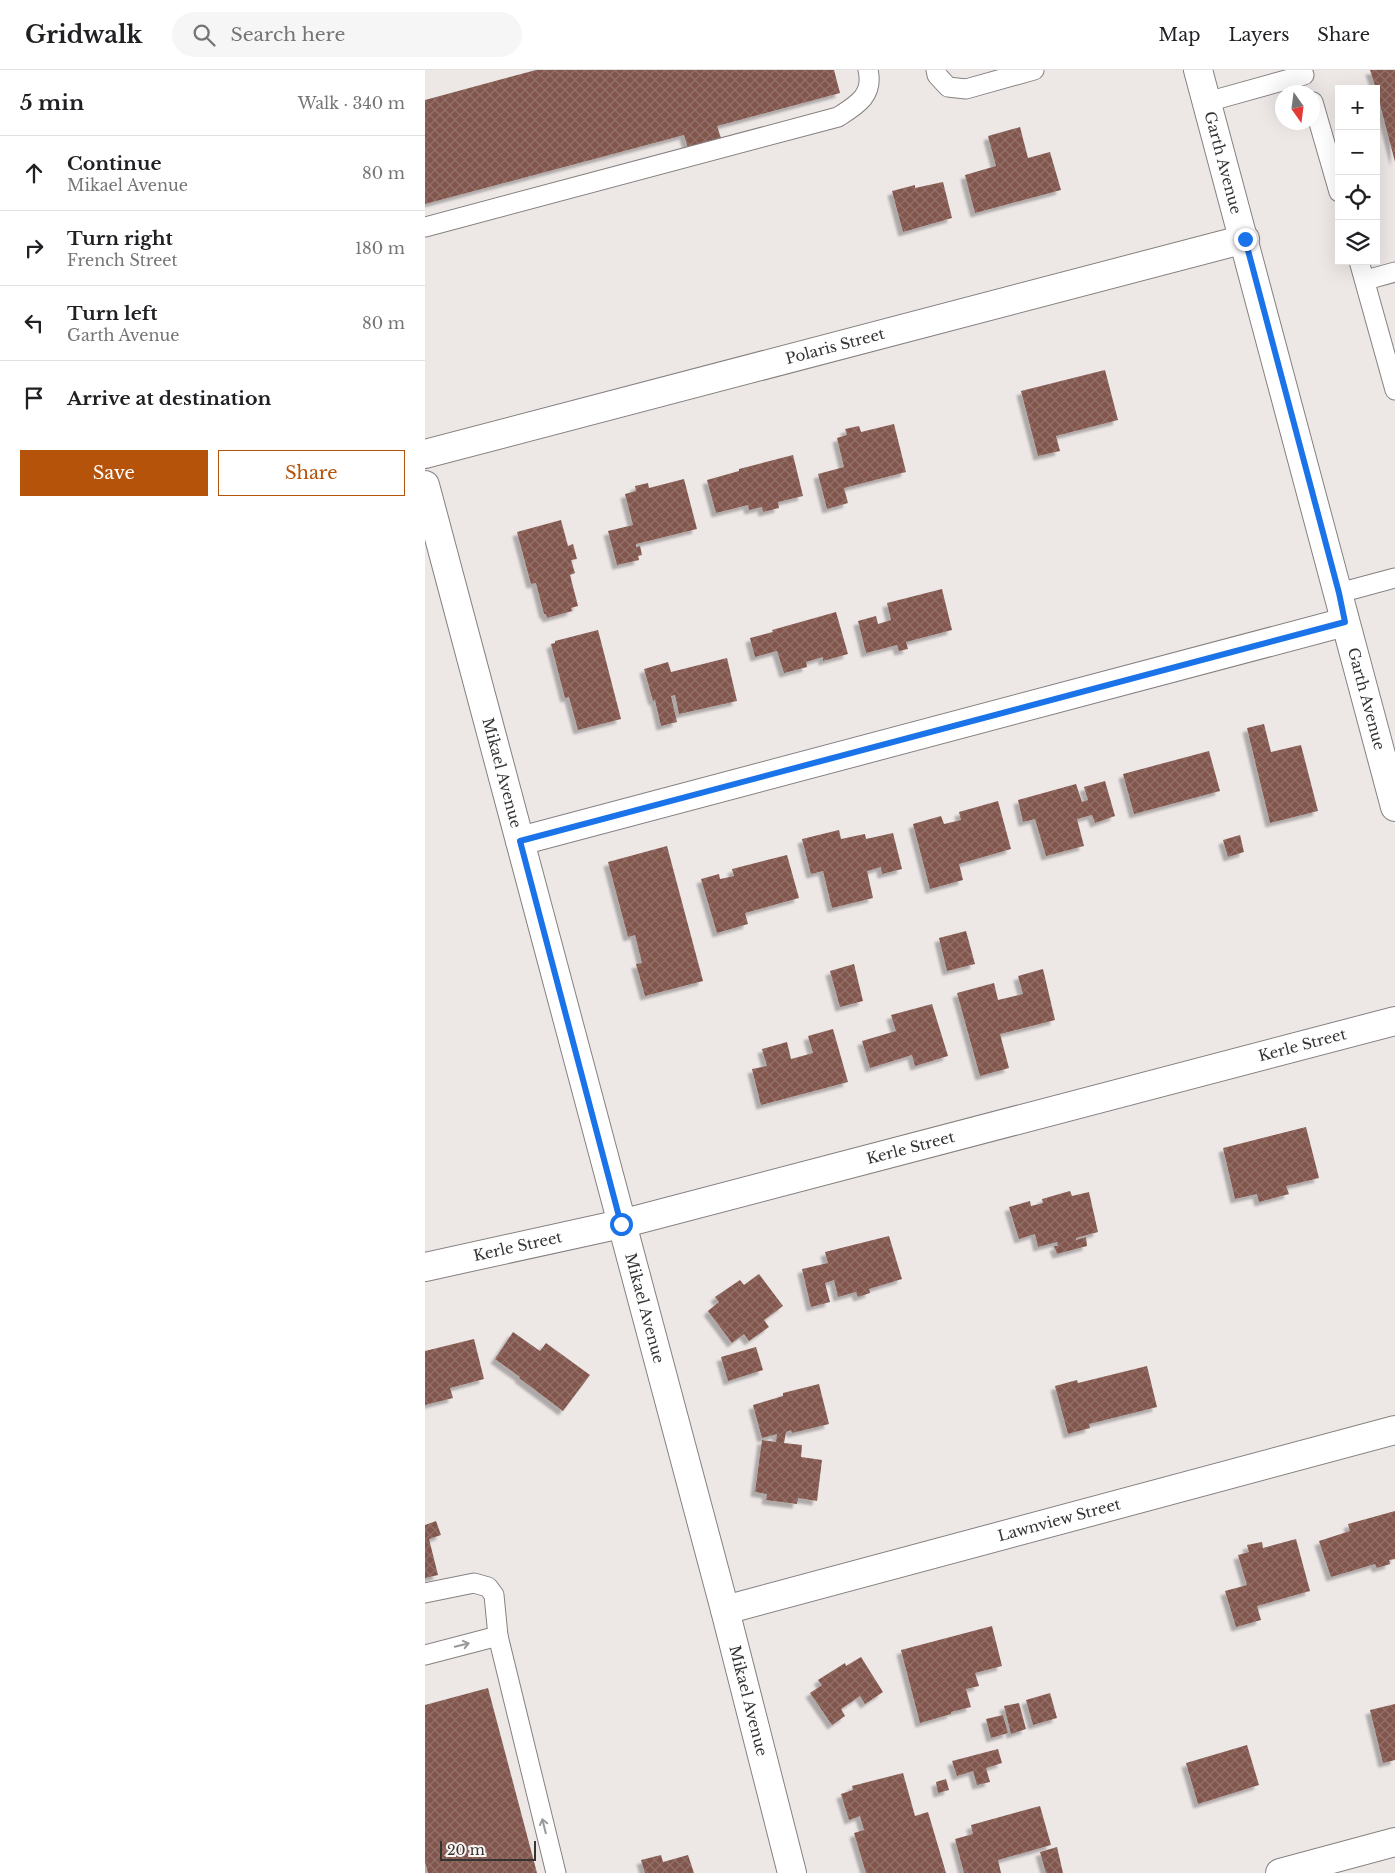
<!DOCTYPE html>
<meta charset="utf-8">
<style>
body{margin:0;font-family:"Libre Baskerville",serif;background:#f6f6f6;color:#202124}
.controls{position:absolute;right:15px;top:15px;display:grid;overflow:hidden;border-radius:0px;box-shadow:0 5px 20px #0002}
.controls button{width:45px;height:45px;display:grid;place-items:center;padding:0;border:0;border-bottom:1px solid #e0e0e0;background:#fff;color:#202124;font:25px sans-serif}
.compass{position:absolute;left:850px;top:15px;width:45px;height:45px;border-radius:50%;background:#fff;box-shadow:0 5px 20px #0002;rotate:166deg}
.scale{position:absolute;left:15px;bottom:12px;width:96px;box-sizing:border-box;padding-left:5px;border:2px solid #363333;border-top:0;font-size:14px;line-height:18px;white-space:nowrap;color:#363333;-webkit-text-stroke:4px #faf5f3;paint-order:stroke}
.stop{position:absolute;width:15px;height:15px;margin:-11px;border:4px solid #1a73e8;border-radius:50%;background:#fff}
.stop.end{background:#1a73e8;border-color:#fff;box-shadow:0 1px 5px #0008}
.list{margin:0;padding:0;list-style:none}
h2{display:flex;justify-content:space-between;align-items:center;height:65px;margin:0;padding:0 20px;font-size:21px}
h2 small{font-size:16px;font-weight:400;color:#757577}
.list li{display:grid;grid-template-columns:32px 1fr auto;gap:15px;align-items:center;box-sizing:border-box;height:75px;padding:0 20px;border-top:1px solid #e0e0e0}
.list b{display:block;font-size:19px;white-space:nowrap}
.list p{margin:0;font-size:16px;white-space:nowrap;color:#757577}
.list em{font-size:16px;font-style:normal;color:#757577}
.actions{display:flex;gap:10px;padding:15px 20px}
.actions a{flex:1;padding:11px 0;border:1px solid #b45309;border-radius:0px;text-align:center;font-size:18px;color:#b45309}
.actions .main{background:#b45309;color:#fff}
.icon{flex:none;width:28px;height:28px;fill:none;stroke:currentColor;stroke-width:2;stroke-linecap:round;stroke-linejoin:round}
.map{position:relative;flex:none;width:970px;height:1803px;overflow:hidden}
header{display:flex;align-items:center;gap:30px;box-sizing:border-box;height:70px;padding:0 25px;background:#fff;border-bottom:1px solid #e0e0e0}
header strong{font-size:24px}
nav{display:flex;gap:28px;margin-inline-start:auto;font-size:18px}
.search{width:350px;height:45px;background:#f6f6f6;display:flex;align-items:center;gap:12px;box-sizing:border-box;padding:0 18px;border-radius:28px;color:#757577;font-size:19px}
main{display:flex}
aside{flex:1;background:#fff}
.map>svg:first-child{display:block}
</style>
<header>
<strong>Gridwalk</strong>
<div class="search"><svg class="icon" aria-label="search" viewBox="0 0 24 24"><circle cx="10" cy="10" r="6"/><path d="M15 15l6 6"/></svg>Search here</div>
<nav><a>Map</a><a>Layers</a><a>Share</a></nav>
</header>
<main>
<aside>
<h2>5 min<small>Walk · 340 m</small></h2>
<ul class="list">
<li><svg class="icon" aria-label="ahead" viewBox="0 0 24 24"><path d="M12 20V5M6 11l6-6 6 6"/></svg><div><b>Continue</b><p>Mikael Avenue</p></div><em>80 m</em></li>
<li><svg class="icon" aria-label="right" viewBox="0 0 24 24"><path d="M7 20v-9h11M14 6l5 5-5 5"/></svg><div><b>Turn right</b><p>French Street</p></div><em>180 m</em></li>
<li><svg class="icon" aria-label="left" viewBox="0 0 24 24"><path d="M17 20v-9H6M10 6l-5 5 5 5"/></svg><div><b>Turn left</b><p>Garth Avenue</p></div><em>80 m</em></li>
<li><svg class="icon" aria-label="arrive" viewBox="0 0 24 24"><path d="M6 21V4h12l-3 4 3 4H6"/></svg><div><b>Arrive at destination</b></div></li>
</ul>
<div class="actions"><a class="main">Save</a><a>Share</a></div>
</aside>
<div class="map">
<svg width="970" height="1803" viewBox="0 0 970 1803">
<defs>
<pattern id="building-cross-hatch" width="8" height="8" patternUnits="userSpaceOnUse" patternTransform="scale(1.25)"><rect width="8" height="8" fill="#82574d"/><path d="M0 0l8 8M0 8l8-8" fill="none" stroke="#92726a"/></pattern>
<filter id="shadow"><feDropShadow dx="-4.5" dy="4.5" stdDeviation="1" flood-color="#0004"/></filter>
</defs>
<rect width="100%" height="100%" fill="#ede7e6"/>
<g fill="url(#building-cross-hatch)" filter="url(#shadow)">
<polygon points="111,0 409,0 415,23 292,56 297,71 264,81 259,65 0,134 0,30"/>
<polygon points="945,0 970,0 970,92 951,19"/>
<polygon points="595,57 603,88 625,82 636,120 550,143 540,105 571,96 563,66"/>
<polygon points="518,112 527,148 478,162 467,121 490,115 490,118"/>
<polygon points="680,300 693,350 631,366 635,381 613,386 596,321"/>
<polygon points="469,354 481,402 419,418 423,433 402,439 393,404 419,397 412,368 422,365 420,359 434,356 436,362"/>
<polygon points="368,385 378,426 353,432 354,438 338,442 337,437 324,440 323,435 291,443 282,410 314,401 314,399"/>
<polygon points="259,409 272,459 211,474 211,477 215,476 217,485 213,486 214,490 192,495 183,461 208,455 200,424 211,421 210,416 223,413 224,418"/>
<polygon points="136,450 143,476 148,474 152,489 146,490 150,503 145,505 153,536 146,538 147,541 122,548 121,544 119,544 111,513 106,514 92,462"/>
<polygon points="517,519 527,560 481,572 483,579 474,581 472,575 441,583 433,551 451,546 453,554 466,550 462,533"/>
<polygon points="411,542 423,584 398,591 398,587 381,592 382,597 359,603 352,581 330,587 325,568 348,562 347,560"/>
<polygon points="173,560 196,649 153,660 144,627 140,628 126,574 130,573 130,571"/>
<polygon points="302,588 312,631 254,644 250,625 246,626 252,652 236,656 230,630 228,631 219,599 243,592 246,602"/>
<polygon points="839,654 846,682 876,675 893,741 845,753 822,658"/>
<polygon points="784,681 795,721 709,744 698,704"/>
<polygon points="680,711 690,746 670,753 667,745 652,749 659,776 621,786 610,749 598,752 593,730 651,714 657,732 663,730 659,717"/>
<polygon points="573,731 586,779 534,794 538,810 505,819 488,754 516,746 519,754 536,750 534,742"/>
<polygon points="414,760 416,769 440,764 441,769 468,763 477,799 457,804 456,797 442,801 448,828 407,838 398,801 386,804 377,769"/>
<polygon points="815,765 819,782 803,787 798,770"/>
<polygon points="242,776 278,911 220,926 211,894 217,893 210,865 203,867 183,792"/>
<polygon points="362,785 374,828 320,843 323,854 292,863 276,809 294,804 295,809 309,806 307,799"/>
<polygon points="541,861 550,894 522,901 514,868"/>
<polygon points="429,894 438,931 415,937 405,901"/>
<polygon points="618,899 630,950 575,964 584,998 555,1006 532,923 569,913 573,930 598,924 593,906"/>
<polygon points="507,934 523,986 490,996 487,985 445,998 437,971 471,961 466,945"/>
<polygon points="408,959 423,1012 336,1035 327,999 342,996 337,979 362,972 366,989 388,983 383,966"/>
<polygon points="881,1057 894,1108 861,1116 864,1124 834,1132 832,1124 810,1129 798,1078"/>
<polygon points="645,1121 647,1126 664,1122 673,1162 651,1168 651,1170 661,1167 662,1176 632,1184 629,1176 633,1176 632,1172 613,1177 610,1164 594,1169 584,1137 605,1131 606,1136 618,1133 617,1129"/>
<polygon points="464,1166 477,1209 444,1219 445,1223 433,1227 431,1222 413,1227 409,1210 400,1213 405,1232 386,1237 377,1199 403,1193 400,1182"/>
<polygon points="334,1204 358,1236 339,1250 344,1257 324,1271 319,1264 307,1273 283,1241 294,1232 290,1227 315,1210 319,1215"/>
<polygon points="88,1262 115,1281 121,1273 165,1305 138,1341 94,1308 95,1307 70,1289"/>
<polygon points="49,1269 59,1309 25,1318 28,1328 0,1335 0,1281"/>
<polygon points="331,1277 338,1300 303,1311 296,1287"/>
<polygon points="722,1296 732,1337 664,1354 665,1358 643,1364 630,1316 652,1310 653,1313"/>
<polygon points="394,1314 404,1354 367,1363 366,1360 361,1362 359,1373 377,1375 376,1387 397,1390 392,1431 373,1428 372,1434 341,1430 342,1424 330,1422 337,1370 351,1372 352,1364 337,1368 328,1335 358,1326 358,1323"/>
<polygon points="970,1441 970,1489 964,1490 965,1494 952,1498 950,1494 906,1507 894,1471 925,1461 923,1454"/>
<polygon points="11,1451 16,1465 4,1469 13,1505 0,1508 0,1455"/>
<polygon points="871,1469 885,1521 832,1536 836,1550 811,1557 800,1521 822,1515 813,1485 824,1482 822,1475 837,1472 838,1478"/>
<polygon points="567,1556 577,1596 550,1603 554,1616 541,1619 546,1637 526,1642 526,1644 495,1653 476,1580"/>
<polygon points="436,1587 458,1622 440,1634 435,1626 416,1639 420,1646 407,1655 385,1623 397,1615 393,1610 420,1593 421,1596"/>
<polygon points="63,1618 112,1803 3,1803 0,1792 0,1635"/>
<polygon points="625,1623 632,1648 608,1655 601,1630"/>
<polygon points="594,1633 601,1659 586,1664 579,1636"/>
<polygon points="970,1634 970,1690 958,1693 945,1640"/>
<polygon points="578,1645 583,1663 566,1668 561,1649"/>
<polygon points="822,1675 834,1715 773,1734 761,1693"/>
<polygon points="573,1679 577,1693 561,1698 565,1712 552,1715 548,1701 532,1706 527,1691"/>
<polygon points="478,1703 490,1746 503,1742 521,1803 441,1803 429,1763 439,1760 435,1746 424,1750 416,1724 428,1720 427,1716"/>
<polygon points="521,1709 524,1720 513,1723 511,1712"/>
<polygon points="615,1736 626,1775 573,1790 576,1803 539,1803 530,1769 548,1764 546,1755"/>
<polygon points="632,1777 638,1803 621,1803 615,1782"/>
<polygon points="236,1785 238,1792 263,1785 269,1803 220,1803 216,1790"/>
</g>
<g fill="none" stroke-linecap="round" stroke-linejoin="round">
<g stroke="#868180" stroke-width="21">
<g id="service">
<polyline points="511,0 512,5 523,17 541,19 609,0"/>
<polyline points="782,32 879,5"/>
<polyline points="888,32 914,122"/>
<path d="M0 157 413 47C432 35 449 25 443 0"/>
<polyline points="934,191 970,320"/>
<polyline points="941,210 970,202"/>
<polyline points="914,523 970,508"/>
<polyline points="0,1523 49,1513 63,1517 69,1525 73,1566 131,1803"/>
<polyline points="0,1585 73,1566"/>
</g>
</g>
<g stroke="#868180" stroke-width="30">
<g id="minor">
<path id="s1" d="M773 0 970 737"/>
<path id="s2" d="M0 384 820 169"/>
<path id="s3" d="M0 415 300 1540 367 1803"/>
<polyline points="95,771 920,552"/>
<path id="s4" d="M0 1197 196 1154 970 951"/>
<path id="s5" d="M300 1540 970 1360"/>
<polyline points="855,1803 970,1772"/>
</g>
</g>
<use href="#service" stroke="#fff" stroke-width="19"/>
<use href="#minor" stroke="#fff" stroke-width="28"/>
</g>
<defs><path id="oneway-shaft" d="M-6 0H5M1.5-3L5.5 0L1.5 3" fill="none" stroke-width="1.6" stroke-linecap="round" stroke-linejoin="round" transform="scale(1.25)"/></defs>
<g stroke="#9a9999">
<use href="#oneway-shaft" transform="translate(37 1575) rotate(-14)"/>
<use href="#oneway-shaft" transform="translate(119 1756) rotate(-104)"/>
</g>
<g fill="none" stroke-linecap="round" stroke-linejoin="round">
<polyline stroke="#1a73e8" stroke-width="6" points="196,1154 95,771 920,552 914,523 820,169"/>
</g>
<g text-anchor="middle" stroke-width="5" stroke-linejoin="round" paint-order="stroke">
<g font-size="15" fill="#363333" stroke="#faf5f3">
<text dy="5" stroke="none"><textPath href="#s1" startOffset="96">Garth Avenue</textPath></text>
<text dy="5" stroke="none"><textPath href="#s2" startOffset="424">Polaris Street</textPath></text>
<text dy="5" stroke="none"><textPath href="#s1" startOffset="651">Garth Avenue</textPath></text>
<text dy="5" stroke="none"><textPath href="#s3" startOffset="298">Mikael Avenue</textPath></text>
<text dy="5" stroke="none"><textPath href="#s4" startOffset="905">Kerle Street</textPath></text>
<text dy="5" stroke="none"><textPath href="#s4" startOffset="500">Kerle Street</textPath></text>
<text dy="5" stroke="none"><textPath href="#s4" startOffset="95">Kerle Street</textPath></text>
<text dy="5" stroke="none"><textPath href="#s3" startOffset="852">Mikael Avenue</textPath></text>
<text dy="5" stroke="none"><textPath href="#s5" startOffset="346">Lawnview Street</textPath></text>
<text dy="5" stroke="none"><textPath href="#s3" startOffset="1258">Mikael Avenue</textPath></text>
</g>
</g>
</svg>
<div class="controls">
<button>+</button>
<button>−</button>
<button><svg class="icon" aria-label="locate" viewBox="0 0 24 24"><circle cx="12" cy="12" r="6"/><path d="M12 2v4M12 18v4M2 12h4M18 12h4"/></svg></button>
<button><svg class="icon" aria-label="layers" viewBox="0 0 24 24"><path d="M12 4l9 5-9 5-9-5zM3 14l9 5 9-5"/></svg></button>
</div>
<svg class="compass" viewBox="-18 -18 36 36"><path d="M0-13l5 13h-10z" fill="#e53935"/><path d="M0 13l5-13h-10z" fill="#757577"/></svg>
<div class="scale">20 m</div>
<div class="stop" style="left:196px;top:1154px"></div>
<div class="stop end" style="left:820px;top:169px"></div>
</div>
</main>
